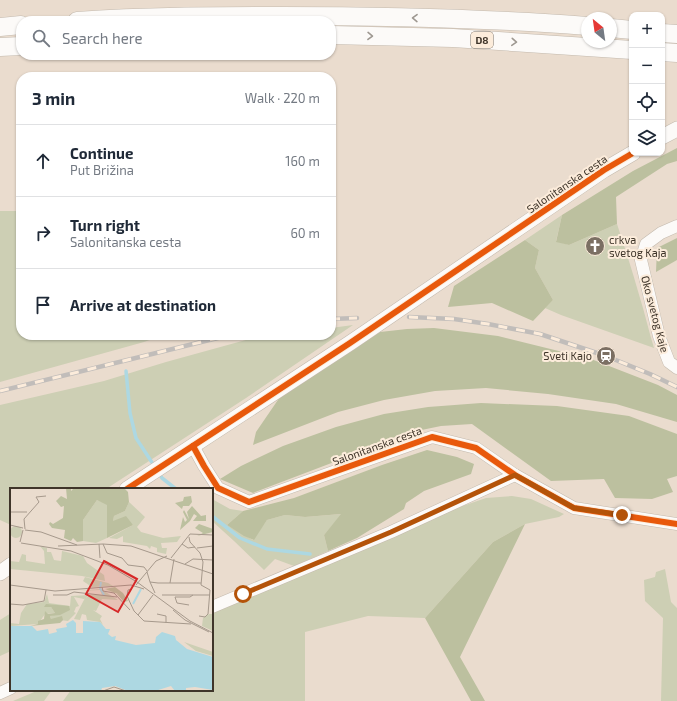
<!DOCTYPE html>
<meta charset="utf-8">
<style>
body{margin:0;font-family:"Exo 2",sans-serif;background:#f2f2f3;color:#1f2937}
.controls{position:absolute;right:12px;top:12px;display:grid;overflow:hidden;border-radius:8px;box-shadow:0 1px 3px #0004}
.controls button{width:36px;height:36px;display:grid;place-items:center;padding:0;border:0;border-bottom:1px solid #e0e1e3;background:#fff;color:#1f2937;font:20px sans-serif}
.compass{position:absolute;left:581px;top:12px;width:36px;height:36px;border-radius:50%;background:#fff;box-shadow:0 1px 3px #0004;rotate:331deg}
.stop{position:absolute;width:12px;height:12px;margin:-9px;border:3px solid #b45309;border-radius:50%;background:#fff}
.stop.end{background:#b45309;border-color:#fff;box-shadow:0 1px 4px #0008}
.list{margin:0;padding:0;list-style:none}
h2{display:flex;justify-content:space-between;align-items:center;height:52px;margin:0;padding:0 16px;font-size:17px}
h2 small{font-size:13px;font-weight:400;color:#747a83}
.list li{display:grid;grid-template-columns:26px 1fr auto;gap:12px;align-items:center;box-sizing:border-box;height:72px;padding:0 16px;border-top:1px solid #e0e1e3}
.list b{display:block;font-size:15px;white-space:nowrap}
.list p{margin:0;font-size:13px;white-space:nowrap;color:#747a83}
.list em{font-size:13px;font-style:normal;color:#747a83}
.icon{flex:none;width:22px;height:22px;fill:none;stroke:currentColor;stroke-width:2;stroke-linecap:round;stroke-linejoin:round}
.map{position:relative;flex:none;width:677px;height:701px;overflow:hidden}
.search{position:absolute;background:#fff;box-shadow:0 1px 3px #0004;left:16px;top:16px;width:320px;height:44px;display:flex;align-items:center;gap:10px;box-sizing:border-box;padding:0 14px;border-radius:16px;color:#747a83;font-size:15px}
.panel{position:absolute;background:#fff;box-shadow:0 1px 3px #0004;left:16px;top:72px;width:320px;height:268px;border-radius:16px}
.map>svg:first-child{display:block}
</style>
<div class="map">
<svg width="677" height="701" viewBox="0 0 677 701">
<rect width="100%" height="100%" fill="#eadcce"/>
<g fill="#cdcfb4">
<polygon points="0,211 21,211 21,335 164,335 144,342 0,382"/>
<path d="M562 215 556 241 569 245 617 224C625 248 633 273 640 298 645 314 649 332 654 348L561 315 545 308 553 300 535 268 539 250 525 240Z"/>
<polygon points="353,325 246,398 106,489 11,489 11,525 0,520 0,405 104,381 166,362 253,338 273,335 331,335 331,328"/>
<polygon points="512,496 531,499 564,514 559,517 525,524 493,542 425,618 368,616 305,632 305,701 63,701 71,690 212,690 212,612 451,510 486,498"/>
<polygon points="212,499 230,509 243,511 227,525 253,540 267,520 285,515 305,517 342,514 324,535 328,551 294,566 275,559 264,570 234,541 212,521"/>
<polygon points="665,569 671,602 677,608 677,701 661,701 663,618 645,601 644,580 655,577 656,572"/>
<polygon points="11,613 11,651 0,656 0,620"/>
<polygon points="39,690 52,690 44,701 13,701"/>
</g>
<g fill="#bcc09f">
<polygon points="677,148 677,161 667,164 616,197 617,224 569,245 556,242 562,215 633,171"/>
<polygon points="677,238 677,260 656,272 657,248"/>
<polygon points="525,240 539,250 535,268 553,300 533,321 492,303 448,307 454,286"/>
<polygon points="434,328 498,336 591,359 658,385 677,395 677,422 616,404 548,394 486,388 435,391 384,400 338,412 253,445 256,432 282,394 380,332 407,329"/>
<polygon points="481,403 557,406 629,416 677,434 677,476 667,479 673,492 652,499 615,498 604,479 551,481 472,424 441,426 402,434 342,459 253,493 220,479 241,466 283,446 336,427 384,414 428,407"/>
<polygon points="427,450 457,457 474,464 471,474 424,491 406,503 404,509 357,538 328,551 324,535 341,514 305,517 285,515 267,520 254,540 244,536 227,525 243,511 294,498 382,465"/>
<polygon points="525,524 460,657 485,701 471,701 425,618 493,542"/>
</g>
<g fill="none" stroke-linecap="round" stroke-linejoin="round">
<g stroke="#add8e2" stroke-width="3.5">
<polyline points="126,371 130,413 136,438 155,467"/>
<polyline points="158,472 162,478 176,489"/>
<polyline points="212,516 240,538 267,549 310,554"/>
</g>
<g stroke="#c3b9ad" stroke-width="13">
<g id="minor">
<polyline points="677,226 661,233 646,244 641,260 659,336 669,362 677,368"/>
<polyline points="193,446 204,466 218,488 249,502 432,437 476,448 515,475 574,508 677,524"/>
<polyline points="212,607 391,532 515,475"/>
<polyline points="0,693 11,688"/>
</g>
</g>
<g stroke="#c3b9ad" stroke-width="16">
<g id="major">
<polyline points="662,137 677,129"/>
<polyline points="127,489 350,343 604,170 633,153"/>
<polyline points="0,573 11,565"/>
</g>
</g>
<g stroke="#c3b9ad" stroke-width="19">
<g id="highway">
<path d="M77 21C144 16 212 16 279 16 382 16 485 18 587 26"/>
<polyline points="0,27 21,25"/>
<polyline points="611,28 632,30"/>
<polyline points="662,33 677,34"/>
<polyline points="331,35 453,38 632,50"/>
<polyline points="0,47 21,46"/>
<polyline points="662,52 677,53"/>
</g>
</g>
<use href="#minor" stroke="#fcfaf8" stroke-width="12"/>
<use href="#major" stroke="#fcfaf8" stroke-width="15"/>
<use href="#highway" stroke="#fcfaf8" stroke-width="18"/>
<g stroke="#c1bdba" stroke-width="4.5">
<g id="rail">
<polyline points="409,317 454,319 488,324 540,334 606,356 650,374 677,387"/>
<polyline points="331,319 357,318"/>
<polyline points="0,391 230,335"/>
</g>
</g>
<use href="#rail" stroke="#fcecdb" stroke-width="3" stroke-dasharray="9" stroke-linecap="butt"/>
<g stroke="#fcecdb" stroke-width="8">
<g id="cycleway">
<polyline points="193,446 204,466 218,488 249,502 432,437 476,448 515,475 574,508 677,524"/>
<polyline points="127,489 350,343 604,170 633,153"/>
</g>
</g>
<use href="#cycleway" stroke="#e8590c" stroke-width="6"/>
</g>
<defs><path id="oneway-chevron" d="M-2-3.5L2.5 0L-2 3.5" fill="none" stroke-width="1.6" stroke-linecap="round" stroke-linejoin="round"/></defs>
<g stroke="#9e9891">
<use href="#oneway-chevron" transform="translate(415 18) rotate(-179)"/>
<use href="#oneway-chevron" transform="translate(370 36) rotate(1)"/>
<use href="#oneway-chevron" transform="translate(514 42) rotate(4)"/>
</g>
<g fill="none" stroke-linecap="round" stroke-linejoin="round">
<polyline stroke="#b45309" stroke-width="5" points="243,594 391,532 515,475 574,508 622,515"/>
</g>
<defs>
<g id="church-disc" transform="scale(1)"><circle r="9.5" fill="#7b6f63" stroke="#fcecdb"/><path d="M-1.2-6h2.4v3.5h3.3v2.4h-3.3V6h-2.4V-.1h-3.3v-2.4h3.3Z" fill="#fff"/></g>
<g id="station-disc" transform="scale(1)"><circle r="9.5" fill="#7b6f63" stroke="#fcecdb"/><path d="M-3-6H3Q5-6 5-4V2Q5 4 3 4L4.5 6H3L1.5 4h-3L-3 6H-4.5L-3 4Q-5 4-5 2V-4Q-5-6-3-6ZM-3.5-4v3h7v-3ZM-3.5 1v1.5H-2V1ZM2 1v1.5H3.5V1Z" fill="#fff"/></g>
</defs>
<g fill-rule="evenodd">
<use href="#church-disc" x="595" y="246"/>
<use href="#station-disc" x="606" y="356"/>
</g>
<g text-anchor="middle" stroke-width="4" stroke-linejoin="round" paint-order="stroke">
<rect fill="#fcecdb" stroke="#786c5f" stroke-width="1" x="471" y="32" width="22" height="16" rx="3"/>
<g font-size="10" font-weight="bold" fill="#3f352a">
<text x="482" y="44">D8</text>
</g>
<g font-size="11" fill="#3f352a" stroke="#fcecdb">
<text transform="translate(567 184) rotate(-34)" y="4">Salonitanska cesta</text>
<text transform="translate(655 314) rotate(75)" y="4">Oko svetog Kaje</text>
<text transform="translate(377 446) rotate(-20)" y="4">Salonitanska cesta</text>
</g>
<g font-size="11" fill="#3f352a" stroke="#fcecdb" text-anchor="start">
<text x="609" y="244">crkva<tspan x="609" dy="13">svetog Kaja</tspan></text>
<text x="592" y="360" text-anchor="end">Sveti Kajo</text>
</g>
</g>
<g transform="translate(10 488)">
<rect width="203" height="203" fill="#eadcce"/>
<path d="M87 12 98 16 97 50 86 55 73 53V32ZM119 14 135 29 127 39 131 44 153 50 171 48 167 54 151 55 152 60H157L156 66 147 64V60L141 58 140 61 137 58 113 54V48L107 51 99 50 123 37 119 34 103 33 104 28 115 23ZM0 44a6 6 0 1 1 12 0a6 6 0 1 1-12 0ZM30 58 37 60V64H41L44 72 51 73 52 63 73 68 77 75 94 87 95 93 72 88 0 81V73L9 74 12 66 16 67V73L35 76 34 63ZM75 89 98 95 103 98 82 99 73 93ZM91 101 108 112 92 111 86 123 83 122 92 128 90 131 93 137 90 134 77 132 76 127 72 126 70 132 64 131 75 110 81 107H92L90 102 69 103ZM37 106 39 115 60 118 61 108 79 107 74 111 64 109 69 118 66 119 64 124 66 125 58 133 41 131 40 128 51 125 59 118 41 119 45 125 35 126 28 136 0 138V135L9 136 11 125 17 116 34 114ZM199 126H203V143L192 138 193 130ZM174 154 203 164V168L186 163Z" fill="#cdcfb4"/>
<path d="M56 0 61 1V3L64 0H114L118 4 119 14 115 23 104 28 103 33 116 28 123 37 97 50V17L87 12 73 32V53L67 54 63 50 61 53 54 50 55 42 42 40 39 36 40 34 43 36 53 30 54 18 51 19 46 13 51 8 57 11ZM174 9 181 8 182 14 179 18H173L172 21 165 15 173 13ZM182 18 191 28 196 27V33H183L187 28 184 26 180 33 170 42 173 29 175 34 177 32 173 24 174 22 179 31 177 24ZM189 36 203 41V44L187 48 193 45 185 40ZM105 99 113 105 118 113 114 114 106 105 92 101 111 107 95 101ZM36 116 59 118 60 122 50 127 40 128 41 131 52 128 53 132 50 135 20 138 28 136V133L34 131 35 123 38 126 45 125 41 119H34Z" fill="#bcc09f"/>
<path d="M63 132 66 135V145H73V133L90 134 96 141H100L98 146 102 149 106 148 105 152 126 157 145 155 146 149 152 144 165 148 166 152 177 161 203 169V202L185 199 176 200V203H165L161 198 145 203H118L105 198 92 200 91 203H0V138H22L27 143 38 141 39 146 47 144 46 141 57 139 56 136Z" fill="#add8e2"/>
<path fill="none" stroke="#add8e2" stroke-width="2" d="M91 94 90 100 94 107M123 116 131 101"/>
<path fill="none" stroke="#a6998c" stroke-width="1" d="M0 24H17M0 37 13 40M15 41 14 31 29 14 26 9 36 8M15 42 31 44 67 57M179 49 180 54 190 65 193 74 191 97 200 102 198 126 195 129 189 128M10 54 13 42M11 55 61 63 98 77 127 94 180 133 203 145M89 56 90 70M93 56 97 65 112 70 118 77 134 79 137 83M172 56 178 60 185 59M48 58 93 56 121 58 203 86M187 60 203 58M161 70 180 46 203 47M175 76 183 71 203 72M137 84 140 94 148 95H191M140 94 145 105M160 95 164 71M0 97 45 103 121 97 134 101M126 97 146 73 157 68M92 99 93 103 104 105 120 122M122 101 118 102 117 108 124 123 134 133 181 136M43 107H57L64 104 107 109M152 107H200M0 116 13 117 34 113 36 102M179 117 167 115 165 109H180L183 107M163 122 175 132 199 144M147 126 156 128V135M128 127 143 107M93 203 104 199 116 203"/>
<path fill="#d62828" fill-opacity="0.15" stroke="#d62828" stroke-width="2" d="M94 73 127 91 108 124 76 106Z"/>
<rect width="203" height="203" fill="none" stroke="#3f352a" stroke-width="2"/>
</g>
</svg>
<div class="controls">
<button>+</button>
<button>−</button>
<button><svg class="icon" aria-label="locate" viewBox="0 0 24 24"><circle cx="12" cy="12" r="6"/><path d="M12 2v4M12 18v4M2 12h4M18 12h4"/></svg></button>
<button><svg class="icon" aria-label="layers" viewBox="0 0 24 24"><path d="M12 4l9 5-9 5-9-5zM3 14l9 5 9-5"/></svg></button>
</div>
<svg class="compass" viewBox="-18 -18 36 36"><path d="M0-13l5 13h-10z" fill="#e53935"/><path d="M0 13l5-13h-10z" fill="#747a83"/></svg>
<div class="stop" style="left:243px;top:594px"></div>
<div class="stop end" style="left:622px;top:515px"></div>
<div class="search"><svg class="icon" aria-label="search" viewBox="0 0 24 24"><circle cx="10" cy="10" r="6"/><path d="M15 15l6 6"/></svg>Search here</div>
<section class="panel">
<h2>3 min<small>Walk · 220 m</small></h2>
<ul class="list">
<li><svg class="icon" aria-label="ahead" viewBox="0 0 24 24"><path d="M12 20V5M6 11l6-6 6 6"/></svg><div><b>Continue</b><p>Put Brižina</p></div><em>160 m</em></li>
<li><svg class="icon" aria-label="right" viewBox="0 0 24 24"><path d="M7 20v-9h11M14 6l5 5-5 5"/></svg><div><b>Turn right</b><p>Salonitanska cesta</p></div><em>60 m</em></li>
<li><svg class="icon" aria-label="arrive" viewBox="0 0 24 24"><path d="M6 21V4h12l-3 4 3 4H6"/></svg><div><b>Arrive at destination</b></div></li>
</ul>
</section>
</div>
